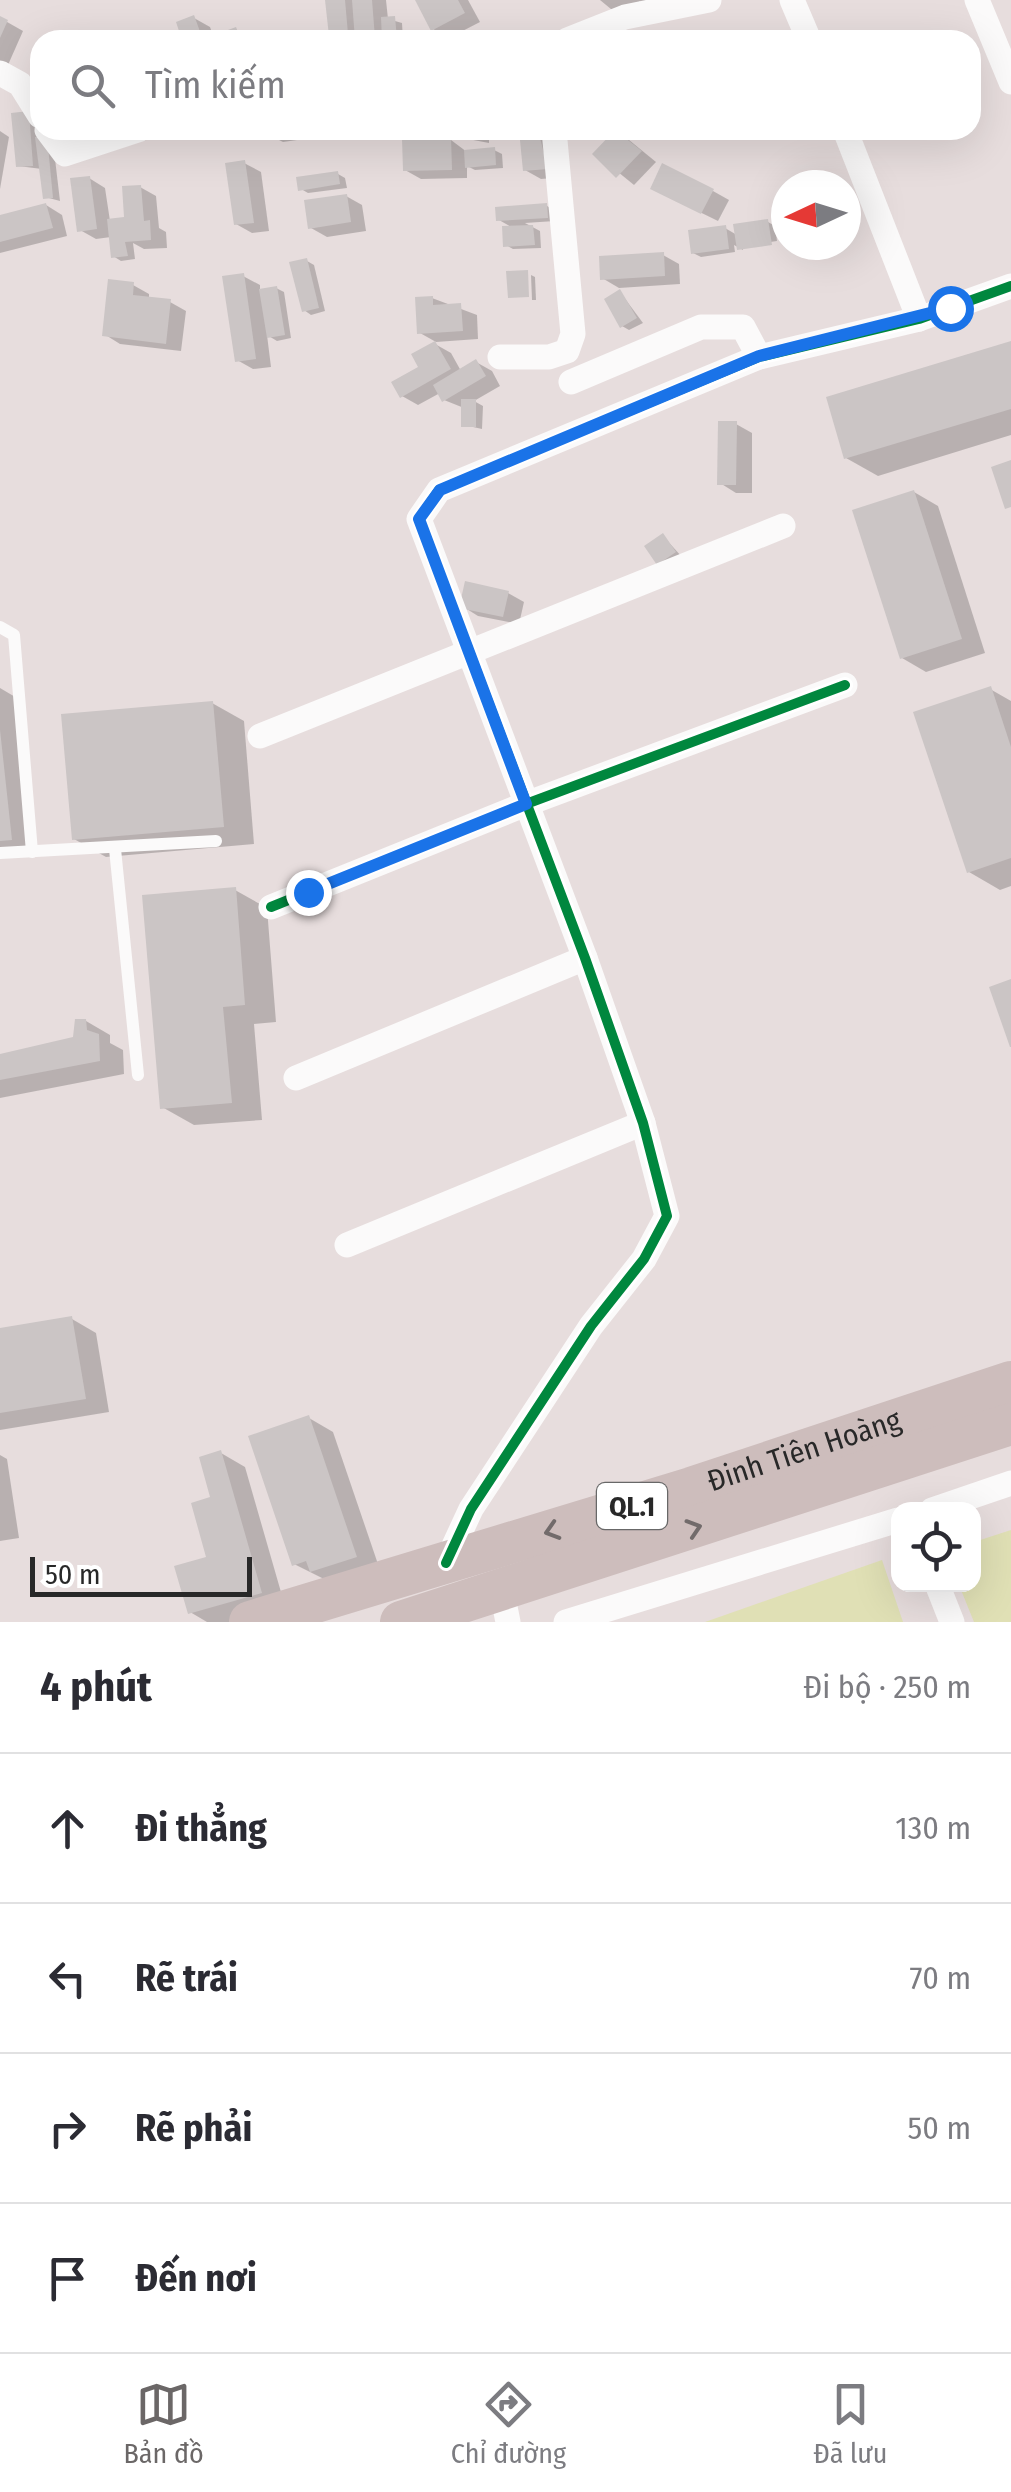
<!DOCTYPE html>
<html lang="vi">
<meta charset="utf-8">
<style>
body{margin:0;font-family:"Fira Sans Condensed",sans-serif;background:#f2f2f3;color:#2b2b33}
.controls{position:absolute;right:30px;bottom:30px;display:grid;overflow:hidden;border-radius:20px;box-shadow:0 10px 40px #0002}
.controls button{width:90px;height:90px;display:grid;place-items:center;padding:0;border:0;border-bottom:2px solid #e1e1e2;background:#fff;color:#2b2b33;font:50px sans-serif}
.compass{position:absolute;left:771px;top:170px;width:90px;height:90px;border-radius:50%;background:#fff;box-shadow:0 10px 40px #0002;rotate:266deg}
.scale{position:absolute;left:30px;bottom:25px;width:222px;box-sizing:border-box;padding-left:10px;border:5px solid #282828;border-top:0;font-size:28px;line-height:35px;white-space:nowrap;color:#282828;-webkit-text-stroke:8px #fff;paint-order:stroke}
.stop{position:absolute;width:30px;height:30px;margin:-22px;border:8px solid #1a73e8;border-radius:50%;background:#fff}
.stop.end{background:#1a73e8;border-color:#fff;box-shadow:0 2px 10px #0008}
.list{margin:0;padding:0;list-style:none}
h2{display:flex;justify-content:space-between;align-items:center;height:130px;margin:0;padding:0 40px;font-size:42px}
h2 small{font-size:32px;font-weight:400;color:#7c7c81}
.list li{display:grid;grid-template-columns:65px 1fr auto;gap:30px;align-items:center;box-sizing:border-box;height:150px;padding:0 40px;border-top:2px solid #e1e1e2}
.list b{display:block;font-size:38px;white-space:nowrap}
.list em{font-size:32px;font-style:normal;color:#7c7c81}
.icon{flex:none;width:55px;height:55px;fill:none;stroke:currentColor;stroke-width:2;stroke-linecap:round;stroke-linejoin:round}
.map{position:relative;flex:none;width:1011px;height:1622px;overflow:hidden}
.search{position:absolute;background:#fff;box-shadow:0 10px 40px #0002;left:30px;right:30px;top:30px;height:110px;display:flex;align-items:center;gap:25px;box-sizing:border-box;padding:0 35px;border-radius:30px;color:#7c7c81;font-size:38px}
.sheet{height:730px;background:#fff}
nav{display:flex;justify-content:space-around;align-items:center;box-sizing:border-box;height:140px;border-top:2px solid #e1e1e2;background:#fff;font-size:28px;color:#7c7c81}
nav a{display:grid;justify-items:center;gap:5px}
nav .on{color:#6b6767}
.map>svg:first-child{display:block}
</style>
<div class="map">
<svg width="1011" height="1622" viewBox="0 0 1011 1622">
<rect width="100%" height="100%" fill="#e7dddd"/>
<g fill="#e0e0b5">
<polygon points="1011,1530 1011,1622 974,1622 959,1585 974,1584 974,1542"/>
<polygon points="882,1560 903,1622 705,1622"/>
</g>
<g fill="#0003">
<polygon points="327,0 386,0 388,19 402,23 403,40 341,40 331,34"/>
<polygon points="418,0 468,0 480,22 449,38 433,29"/>
<polygon points="600,0 678,0 650,8 639,1 641,8 617,14"/>
<polygon points="0,18 23,31 4,74 0,72"/>
<polygon points="194,18 210,27 214,38 235,29 252,40 185,40"/>
<polygon points="28,114 53,142 60,201 45,197 42,169 18,166"/>
<polygon points="274,130 295,130 297,140 283,142 275,138"/>
<polygon points="468,130 489,130 489,143 468,139"/>
<polygon points="521,130 553,130 563,177 541,179 525,170"/>
<polygon points="0,131 9,137 0,189"/>
<polygon points="618,131 656,162 634,185 596,154"/>
<polygon points="451,140 467,152 494,150 502,154 503,168 475,170 467,166 467,178 421,179 405,170"/>
<polygon points="244,163 261,172 269,231 252,233 236,224"/>
<polygon points="338,174 345,178 347,188 308,193 301,189"/>
<polygon points="89,178 105,188 110,221 123,220 140,187 156,196 159,228 166,232 167,248 144,249 133,243 135,259 121,261 113,256 111,237 96,239 80,230"/>
<polygon points="713,191 729,200 718,221 669,197"/>
<polygon points="346,196 362,205 366,231 327,237 311,228"/>
<polygon points="46,205 62,215 67,236 0,253 0,218"/>
<polygon points="547,206 554,210 555,221 525,223 540,231 541,248 513,249 506,245 513,228 499,220"/>
<polygon points="768,222 775,226 777,241 743,246 743,250 734,245 735,252 701,257 693,253 725,228 737,235"/>
<polygon points="663,255 679,264 680,284 619,288 602,278"/>
<polygon points="307,261 314,265 325,311 311,315 304,310"/>
<polygon points="531,275 535,277 536,300 532,300"/>
<polygon points="243,276 260,285 260,291 276,288 284,292 291,338 277,341 267,335 271,367 253,369 237,360"/>
<polygon points="133,285 149,294 149,299 170,302 186,311 181,351 120,344 104,334"/>
<polygon points="620,292 643,323 629,330 622,326"/>
<polygon points="432,298 477,315 478,339 436,342 420,333"/>
<polygon points="435,344 451,353 461,371 476,362 492,371 500,386 474,401 483,406 482,429 464,425 464,408 444,400 440,393 418,405 402,396"/>
<polygon points="1011,344 1011,435 878,476 846,458"/>
<polygon points="736,424 752,433 752,493 736,493 720,483"/>
<polygon points="914,492 938,506 985,653 926,672 902,658"/>
<polygon points="663,536 682,557 659,563"/>
<polygon points="508,593 524,602 519,624 478,616 462,606"/>
<polygon points="0,688 22,701 36,853 0,856"/>
<polygon points="990,689 1011,701 1011,886 1000,890 969,872"/>
<polygon points="212,703 244,721 254,844 106,857 74,839"/>
<polygon points="235,890 267,908 276,1022 254,1024 262,1120 194,1125 162,1107"/>
<polygon points="86,1021 110,1035 110,1043 123,1050 124,1074 0,1098 0,1057 76,1039"/>
<polygon points="72,1319 96,1333 109,1412 0,1430 0,1331"/>
<polygon points="309,1418 333,1432 380,1570 336,1585 294,1564"/>
<polygon points="221,1453 245,1467 285,1606 229,1622 207,1622 190,1612 209,1558"/>
<polygon points="0,1455 7,1459 19,1538 0,1541"/>
</g>
<g fill="#cbc5c5">
<polygon points="325,0 345,0 348,34 329,36"/>
<polygon points="352,0 372,0 375,38 355,40"/>
<polygon points="415,0 458,0 465,13 431,31"/>
<polygon points="194,15 203,40 182,40 176,22"/>
<polygon points="0,16 8,20 0,38"/>
<polygon points="395,16 397,40 382,40 381,17"/>
<polygon points="236,27 241,40 214,40 212,36"/>
<polygon points="170,31 173,40 146,40 146,39"/>
<polygon points="29,111 33,166 16,167 11,113"/>
<polygon points="271,130 290,130 291,137 273,140"/>
<rect x="465" y="130" width="18" height="10"/>
<polygon points="519,130 538,130 548,169 523,171"/>
<polygon points="615,130 642,151 616,178 592,154"/>
<polygon points="47,136 53,198 43,199 35,137"/>
<polygon points="451,137 452,170 403,171 402,138"/>
<polygon points="495,147 496,165 465,168 464,150"/>
<polygon points="245,160 254,223 234,225 225,163"/>
<polygon points="662,163 714,189 701,214 650,189"/>
<polygon points="338,171 340,184 298,191 296,177"/>
<polygon points="90,176 97,229 77,232 70,178"/>
<polygon points="141,185 144,221 150,220 151,240 125,242 128,256 111,258 107,219 124,217 122,186"/>
<polygon points="347,194 351,222 308,229 304,200"/>
<polygon points="46,203 53,228 0,242 0,215"/>
<polygon points="547,203 548,218 496,221 495,207"/>
<polygon points="768,219 772,245 737,250 733,224"/>
<polygon points="533,225 535,245 503,247 502,226"/>
<polygon points="726,225 729,249 691,254 688,230"/>
<polygon points="664,252 665,276 600,280 599,256"/>
<polygon points="307,258 319,308 302,312 289,262"/>
<polygon points="528,270 529,297 508,298 506,271"/>
<polygon points="244,273 256,359 235,362 222,276"/>
<polygon points="108,279 134,282 133,295 171,299 166,344 102,336"/>
<polygon points="277,286 285,335 267,338 259,289"/>
<polygon points="620,289 637,318 620,328 604,299"/>
<polygon points="433,296 433,305 461,303 463,331 417,334 415,297"/>
<polygon points="435,341 451,369 400,398 391,382 418,367 411,354"/>
<polygon points="1011,341 1011,409 844,459 826,397"/>
<polygon points="476,359 486,376 442,402 433,385"/>
<rect x="461" y="399" width="15" height="28"/>
<polygon points="718,421 737,421 736,485 717,485"/>
<polygon points="1011,460 1011,507 1005,509 991,467"/>
<polygon points="914,490 962,639 900,659 852,510"/>
<polygon points="663,533 676,552 657,565 644,546"/>
<polygon points="465,581 509,591 503,617 459,608"/>
<polygon points="991,686 1011,747 1011,858 967,873 913,712"/>
<polygon points="213,701 224,827 72,840 61,714"/>
<polygon points="0,730 12,840 0,841"/>
<polygon points="236,887 245,1005 223,1007 232,1103 160,1109 142,895"/>
<polygon points="1011,979 1011,1047 1010,1047 989,987"/>
<polygon points="75,1019 86,1019 87,1030 99,1034 100,1061 0,1080 0,1054 73,1037"/>
<polygon points="72,1316 86,1399 0,1413 0,1328"/>
<polygon points="309,1415 357,1557 310,1572 306,1561 292,1566 248,1436"/>
<polygon points="221,1450 262,1593 188,1614 174,1566 206,1557 191,1503 210,1497 199,1457"/>
</g>
<g fill="none" stroke-linecap="round" stroke-linejoin="round">
<g stroke="#fbfafa" stroke-width="12">
<polyline points="0,627 14,635 32,852"/>
<polyline points="115,849 138,1075"/>
<polyline points="0,853 216,841"/>
</g>
<g stroke="#fbfafa" stroke-width="25">
<polyline points="792,0 809,40"/>
<polyline points="977,0 1011,82"/>
<polyline points="567,40 625,17 709,0"/>
<polyline points="0,73 20,84 40,116"/>
<polyline points="47,130 65,154 138,130"/>
<polyline points="845,130 919,319"/>
<polyline points="500,357 549,357 567,351 573,334 554,130"/>
<polyline points="571,382 701,327 743,327 759,357"/>
<polyline points="260,736 783,526"/>
<polyline points="271,907 526,804 845,685"/>
<polyline points="296,1078 585,958"/>
<polyline points="347,1245 643,1123"/>
<polyline points="932,1510 1011,1483"/>
<polyline points="446,1563 471,1509 591,1326 644,1259 667,1216 643,1123 585,958 419,519 439,490 759,357 919,319 1011,286"/>
<polyline points="937,1584 952,1622"/>
<polyline points="502,1592 508,1622"/>
<polyline points="566,1622 898,1520"/>
</g>
<g stroke="#cdbdbc" stroke-width="42">
<path id="s1" d="M250 1622 691 1488 1011 1382"/>
<polyline points="401,1622 1011,1424"/>
</g>
<g stroke="#fff" stroke-width="16">
<g id="cycleway">
<polyline points="271,907 526,804 845,685"/>
<polyline points="446,1563 471,1509 591,1326 644,1259 667,1216 643,1123 585,958 419,519 439,490 759,357 919,319 1011,286"/>
</g>
</g>
<use href="#cycleway" stroke="#00873e" stroke-width="10"/>
</g>
<defs><path id="oneway-chevron" d="M-2-3.5L2.5 0L-2 3.5" fill="none" stroke-width="1.6" stroke-linecap="round" stroke-linejoin="round" transform="scale(2.5)"/></defs>
<g stroke="#726b6b">
<use href="#oneway-chevron" transform="translate(694 1528) rotate(-18)"/>
<use href="#oneway-chevron" transform="translate(552 1531) rotate(163)"/>
</g>
<g fill="none" stroke-linecap="round" stroke-linejoin="round">
<polyline stroke="#1a73e8" stroke-width="12" points="308,892 526,804 419,519 440,490 759,356 950,308"/>
</g>
<g text-anchor="middle" stroke-width="9" stroke-linejoin="round" paint-order="stroke">
<rect fill="#fff" stroke="#686868" stroke-width="2.5" x="597" y="1483" width="70" height="46" rx="8"/>
<g font-size="28" font-weight="bold" fill="#282828">
<text x="632" y="1516">QL.1</text>
</g>
<g font-size="30" fill="#282828" stroke="#fff">
<text dy="10" stroke="none"><textPath href="#s1" startOffset="580">Đinh Tiên Hoàng</textPath></text>
</g>
</g>
</svg>
<div class="controls">
<button><svg class="icon" aria-label="locate" viewBox="0 0 24 24"><circle cx="12" cy="12" r="6"/><path d="M12 2v4M12 18v4M2 12h4M18 12h4"/></svg></button>
</div>
<svg class="compass" viewBox="-18 -18 36 36"><path d="M0-13l5 13h-10z" fill="#e53935"/><path d="M0 13l5-13h-10z" fill="#7c7c81"/></svg>
<div class="scale">50 m</div>
<div class="stop" style="left:950px;top:308px"></div>
<div class="stop end" style="left:308px;top:892px"></div>
<div class="search"><svg class="icon" aria-label="search" viewBox="0 0 24 24"><circle cx="10" cy="10" r="6"/><path d="M15 15l6 6"/></svg>Tìm kiếm</div>
</div>
<section class="sheet">
<h2>4 phút<small>Đi bộ · 250 m</small></h2>
<ul class="list">
<li><svg class="icon" aria-label="ahead" viewBox="0 0 24 24"><path d="M12 20V5M6 11l6-6 6 6"/></svg><div><b>Đi thẳng</b></div><em>130 m</em></li>
<li><svg class="icon" aria-label="left" viewBox="0 0 24 24"><path d="M17 20v-9H6M10 6l-5 5 5 5"/></svg><div><b>Rẽ trái</b></div><em>70 m</em></li>
<li><svg class="icon" aria-label="right" viewBox="0 0 24 24"><path d="M7 20v-9h11M14 6l5 5-5 5"/></svg><div><b>Rẽ phải</b></div><em>50 m</em></li>
<li><svg class="icon" aria-label="arrive" viewBox="0 0 24 24"><path d="M6 21V4h12l-3 4 3 4H6"/></svg><div><b>Đến nơi</b></div></li>
</ul>
</section>
<nav>
<a class="on"><svg class="icon" aria-label="map" viewBox="0 0 24 24"><path d="M3 6l6-2 6 2 6-2v14l-6 2-6-2-6 2zM9 4v14M15 6v14"/></svg>Bản đồ</a>
<a><svg class="icon" aria-label="directions" viewBox="0 0 24 24"><path d="M12 3l9 9-9 9-9-9zM9 14v-3h6M13 9l2 2-2 2"/></svg>Chỉ đường</a>
<a><svg class="icon" aria-label="saved" viewBox="0 0 24 24"><path d="M7 4h10v16l-5-4-5 4z"/></svg>Đã lưu</a>
</nav>
